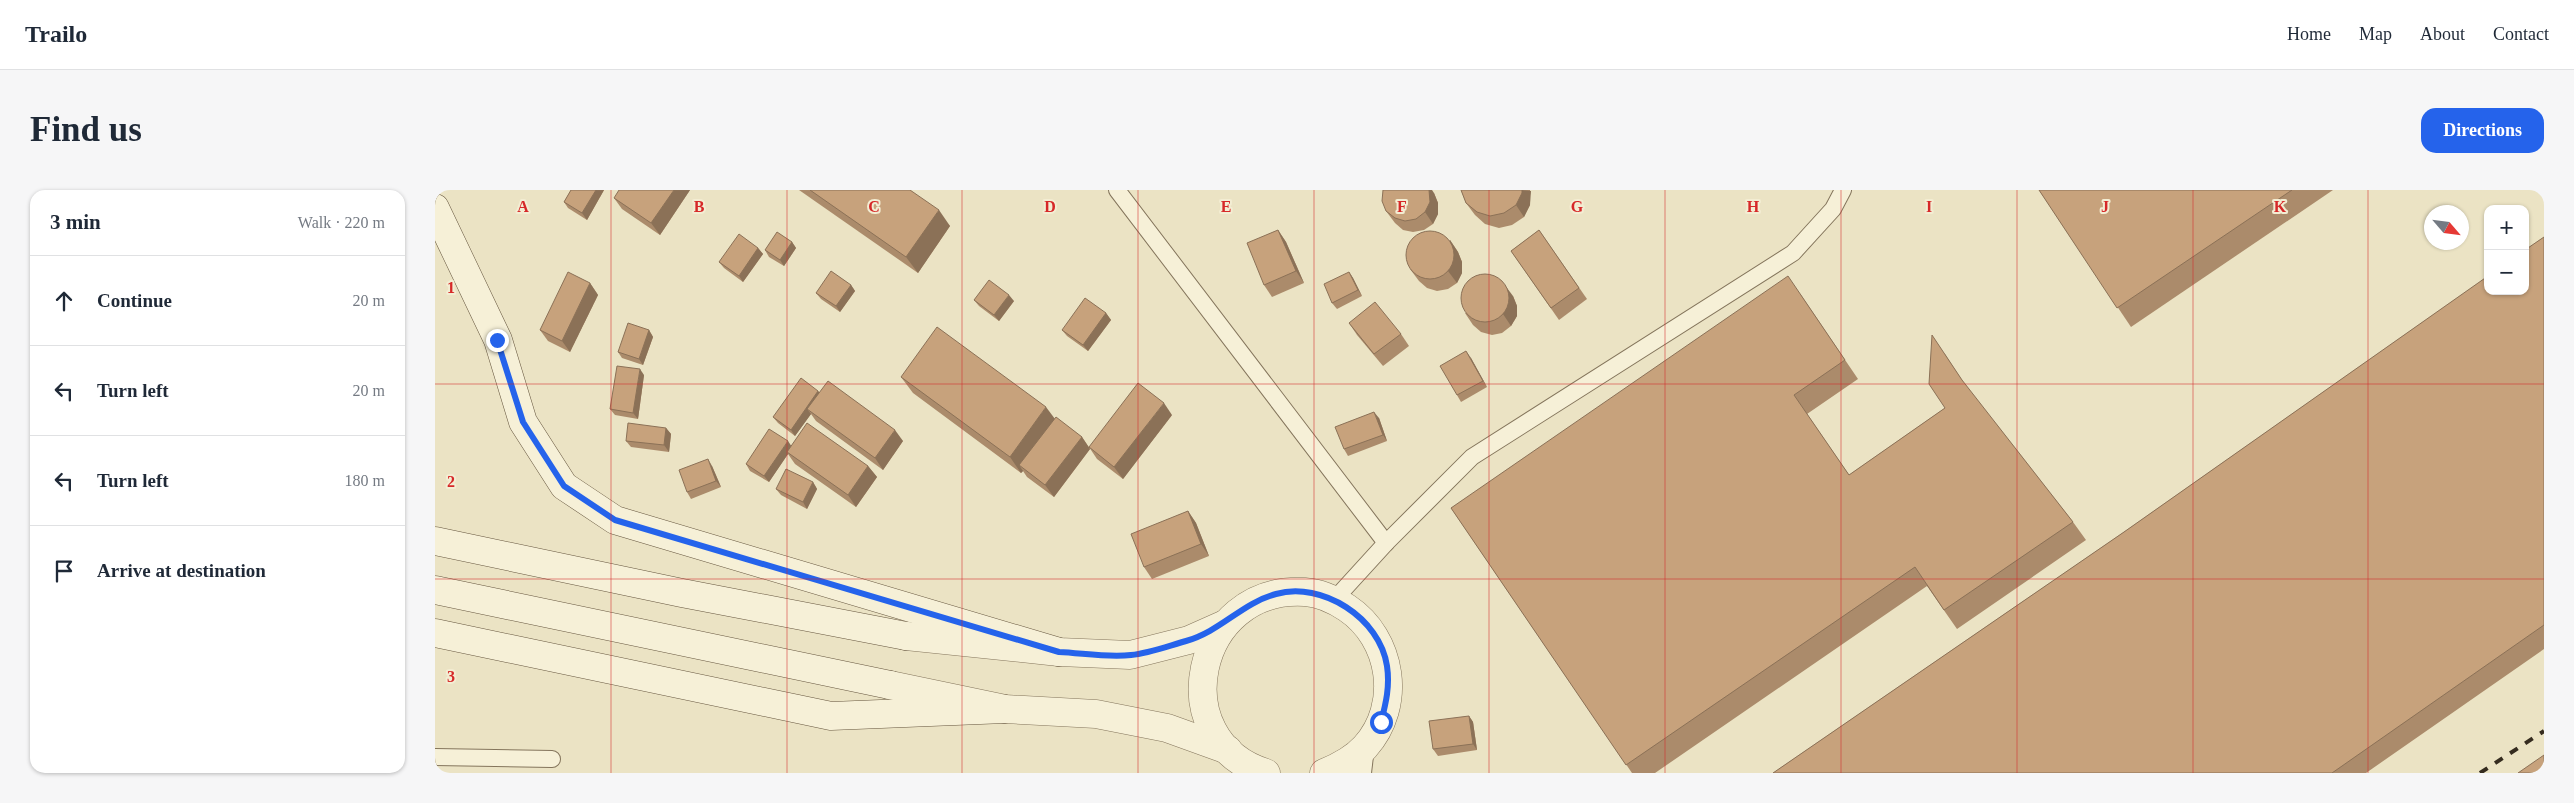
<!DOCTYPE html>
<meta charset="utf-8">
<style>
body{margin:0;font-family:Georgia,serif;background:#f6f6f7;color:#1f2937}
.controls{position:absolute;right:15px;top:15px;display:grid;overflow:hidden;border-radius:10px;box-shadow:0 1px 4px #0004}
.controls button{width:45px;height:45px;display:grid;place-items:center;padding:0;border:0;border-bottom:1px solid #e0e1e3;background:#fff;color:#1f2937;font:25px sans-serif}
.compass{position:absolute;left:1989px;top:15px;width:45px;height:45px;border-radius:50%;background:#fff;box-shadow:0 1px 4px #0004;rotate:118deg}
.stop{position:absolute;width:15px;height:15px;margin:-11px;border:4px solid #2563eb;border-radius:50%;background:#fff}
.stop.end{background:#2563eb;border-color:#fff;box-shadow:0 1px 5px #0008}
.list{margin:0;padding:0;list-style:none}
h2{display:flex;justify-content:space-between;align-items:center;height:65px;margin:0;padding:0 20px;font-size:21px}
h2 small{font-size:16px;font-weight:400;color:#747a83}
.list li{display:grid;grid-template-columns:32px 1fr auto;gap:15px;align-items:center;box-sizing:border-box;height:90px;padding:0 20px;border-top:1px solid #e0e1e3}
.list b{display:block;font-size:19px;white-space:nowrap}
.list em{font-size:16px;font-style:normal;color:#747a83}
.icon{flex:none;width:28px;height:28px;fill:none;stroke:currentColor;stroke-width:2;stroke-linecap:round;stroke-linejoin:round}
.map{position:relative;flex:none;width:2109px;height:583px;overflow:hidden;border-radius:15px}
header{display:flex;align-items:center;gap:30px;box-sizing:border-box;height:70px;padding:0 25px;background:#fff;border-bottom:1px solid #e0e1e3}
header strong{font-size:24px}
nav{display:flex;gap:28px;margin-inline-start:auto;font-size:18px}
.intro{display:flex;align-items:center;justify-content:space-between;box-sizing:border-box;height:120px;padding:0 30px}
h1{margin:0;font-size:35px}
.button{padding:12px 22px;border-radius:15px;background:#2563eb;color:#fff;font-size:18px;font-weight:700}
main{display:flex;gap:30px;padding:0 30px}
aside{flex:1;background:#fff;border-radius:15px;box-shadow:0 1px 4px #0004}
.map>svg:first-child{display:block}
</style>
<header>
<strong>Trailo</strong>
<nav><a>Home</a><a>Map</a><a>About</a><a>Contact</a></nav>
</header>
<div class="intro"><h1>Find us</h1><a class="button">Directions</a></div>
<main>
<aside>
<h2>3 min<small>Walk · 220 m</small></h2>
<ul class="list">
<li><svg class="icon" aria-label="ahead" viewBox="0 0 24 24"><path d="M12 20V5M6 11l6-6 6 6"/></svg><div><b>Continue</b></div><em>20 m</em></li>
<li><svg class="icon" aria-label="left" viewBox="0 0 24 24"><path d="M17 20v-9H6M10 6l-5 5 5 5"/></svg><div><b>Turn left</b></div><em>20 m</em></li>
<li><svg class="icon" aria-label="left" viewBox="0 0 24 24"><path d="M17 20v-9H6M10 6l-5 5 5 5"/></svg><div><b>Turn left</b></div><em>180 m</em></li>
<li><svg class="icon" aria-label="arrive" viewBox="0 0 24 24"><path d="M6 21V4h12l-3 4 3 4H6"/></svg><div><b>Arrive at destination</b></div></li>
</ul>
</aside>
<div class="map">
<svg width="2109" height="583" viewBox="0 0 2109 583">
<rect width="100%" height="100%" fill="#ebe3c4"/>
<g fill="none" stroke-linecap="round" stroke-linejoin="round">
<g stroke="#84755c" stroke-width="18">
<g id="lane">
<polyline points="682,0 951,353"/>
<polyline points="899,410 951,353 1037,267 1358,63 1398,19 1408,0"/>
<polyline points="0,567 117,569"/>
<polyline points="928,583 931,557"/>
</g>
</g>
<g stroke="#84755c" stroke-width="29">
<g id="street">
<polyline points="471,446 624,462 695,465 754,450 790,434"/>
<polyline points="455,495 570,519 661,524 732,538 793,560"/>
<path d="M831 583C727 551 759 395 870 402 885 403 900 410 912 418 957 448 968 515 930 557 919 569 904 577 889 583"/>
</g>
</g>
<g stroke="#66563f" stroke-width="29">
<g id="secondary">
<polyline points="0,18 63,150 88,232 129,296 180,330 624,462"/>
<polyline points="0,351 247,403 471,446"/>
<polyline points="0,400 455,495"/>
<polyline points="0,443 396,526 570,519"/>
</g>
</g>
<use href="#lane" stroke="#f6f0d7" stroke-width="16"/>
<use href="#street" stroke="#f6f0d7" stroke-width="28"/>
<use href="#secondary" stroke="#f6f0d7" stroke-width="28"/>
<polyline stroke="#352c1f" stroke-width="4" stroke-dasharray="9 9" stroke-linecap="butt" points="2045,583 2109,541"/>
</g>
<g fill="#ab8b6b">
<polygon points="136,0 169,0 152,30 133,18 129,12"/>
<polygon points="255,0 225,45 187,19 179,8"/>
<polygon points="364,0 475,0 515,36 483,83"/>
<polygon points="1026,0 1095,0 1095,15 1089,27 1077,35 1064,38 1050,34 1040,25 1031,13"/>
<polygon points="1604,0 1898,0 1696,137"/>
<polygon points="999,3 1003,13 1003,24 998,34 989,40 978,42 968,40 960,33 951,21"/>
<polygon points="843,40 851,52 869,93 837,107 829,95"/>
<polygon points="1104,40 1152,109 1124,130 1076,61"/>
<polygon points="2109,47 2109,459 1931,583 1338,583 1689,342"/>
<polygon points="1015,50 1023,62 1027,72 1027,83 1022,93 1013,99 1002,101 992,98 984,91 975,79"/>
<polygon points="357,52 361,58 349,76 334,67 330,60"/>
<polygon points="323,58 328,64 308,92 289,78 284,72"/>
<polygon points="914,82 918,88 927,106 902,119 897,113"/>
<polygon points="155,93 163,105 135,162 113,151 105,140"/>
<polygon points="416,95 420,101 405,122 386,109 381,103"/>
<polygon points="1366,105 1423,189 1372,224 1414,285 1510,218 1510,164 1530,195 1638,332 1651,350 1522,439 1492,396 1220,583 1197,583 1016,318"/>
<polygon points="1078,106 1082,116 1082,126 1076,136 1067,143 1057,145 1046,142 1038,135 1030,123"/>
<polygon points="539,110 579,111 564,131 544,116"/>
<polygon points="671,123 676,130 653,161 632,146 627,140"/>
<polygon points="914,133 966,144 974,156 948,176 922,145"/>
<polygon points="214,140 218,147 208,175 187,168 183,162"/>
<polygon points="1036,168 1052,197 1026,212 1022,205"/>
<polygon points="209,185 203,229 180,225 175,219"/>
<polygon points="466,187 620,229 647,247 655,259 619,307 592,287 588,281 586,283 478,203"/>
<polygon points="383,201 384,202 468,251 448,280 381,231 376,224 360,246 343,233 338,227"/>
<polygon points="737,225 688,289 662,269 654,257"/>
<polygon points="944,228 952,251 913,266 909,259"/>
<polygon points="231,238 236,244 234,262 196,257 191,251"/>
<polygon points="356,256 433,276 442,287 421,317 360,274 353,264 334,292 315,281 311,274"/>
<polygon points="277,276 286,297 256,309 252,302"/>
<polygon points="378,292 382,299 372,319 346,305 341,299"/>
<polygon points="753,321 761,333 774,366 717,389 709,377"/>
<polygon points="1034,526 1038,532 1042,560 1003,566 998,559"/>
</g>
<g fill="#8b7157">
<polygon points="161,0 169,0 152,30 147,23"/>
<polygon points="239,0 255,0 225,45 216,33"/>
<polygon points="994,0 997,0 999,3 1003,13 1003,24 998,34 990,22"/>
<polygon points="1087,0 1096,1 1095,15 1089,27 1081,15"/>
<polygon points="504,20 515,36 483,83 471,67"/>
<polygon points="843,40 851,52 869,93 861,81"/>
<polygon points="1015,50 1023,62 1027,72 1027,83 1022,93 1013,81"/>
<polygon points="357,52 361,58 349,76 345,70"/>
<polygon points="323,58 328,64 308,92 304,86"/>
<polygon points="914,82 918,88 927,106 923,100"/>
<polygon points="155,93 163,105 135,162 127,151"/>
<polygon points="1069,94 1078,106 1082,116 1082,126 1076,136 1068,124"/>
<polygon points="416,95 420,101 405,122 401,116"/>
<polygon points="574,105 579,111 564,131 559,125"/>
<polygon points="671,123 676,130 653,161 648,155"/>
<polygon points="214,140 218,147 208,175 204,169"/>
<polygon points="1031,161 1036,168 1052,197 1048,191"/>
<polygon points="205,179 209,185 203,229 198,223"/>
<polygon points="383,201 388,207 372,219 376,224 360,246 356,240"/>
<polygon points="729,213 737,225 688,289 679,277"/>
<polygon points="611,217 623,233 584,275 588,281 586,283 575,267"/>
<polygon points="939,222 944,228 952,251 948,245"/>
<polygon points="231,238 236,244 234,262 229,255"/>
<polygon points="460,240 468,251 448,280 440,268"/>
<polygon points="647,247 655,259 619,307 610,295"/>
<polygon points="353,251 357,257 352,262 353,264 334,292 329,286"/>
<polygon points="273,269 277,276 286,297 281,291"/>
<polygon points="433,276 442,287 421,317 413,305"/>
<polygon points="378,292 382,299 372,319 368,312"/>
<polygon points="753,321 761,333 774,366 766,354"/>
<polygon points="1034,526 1038,532 1042,560 1038,554"/>
</g>
<g fill="#c7a27c" stroke="#8b7157">
<polygon points="136,0 161,0 147,23 129,12"/>
<polygon points="184,0 239,0 216,33 179,8"/>
<polygon points="375,0 475,0 504,20 471,67"/>
<polygon points="948,0 994,0 995,12 990,22 981,29 970,31 960,28 951,21 947,11"/>
<polygon points="1026,0 1087,0 1087,3 1081,15 1069,23 1055,26 1042,22 1031,13"/>
<polygon points="1604,0 1857,0 1682,118"/>
<polygon points="843,40 861,81 829,95 812,53"/>
<polygon points="1104,40 1144,98 1116,118 1076,61"/>
<circle cx="995" cy="65" r="24"/>
<polygon points="342,42 357,52 345,70 330,60"/>
<polygon points="304,44 323,58 304,86 284,72"/>
<polygon points="2109,47 2109,435 1897,583 1338,583 1689,342 2053,86 2053,101 2090,101 2090,60"/>
<polygon points="396,81 416,95 401,116 381,103"/>
<polygon points="133,82 155,93 127,151 105,140"/>
<polygon points="914,82 923,100 897,113 889,94"/>
<circle cx="1050" cy="108" r="24"/>
<polygon points="1353,86 1410,170 1359,205 1414,285 1510,218 1494,194 1497,145 1527,190 1638,332 1509,420 1480,377 1191,575 1016,318"/>
<polygon points="554,90 574,105 559,125 539,110"/>
<polygon points="650,108 671,123 648,155 627,140"/>
<polygon points="940,112 966,144 939,164 914,133"/>
<polygon points="193,133 214,140 204,169 183,162"/>
<polygon points="502,137 611,217 575,267 466,187"/>
<polygon points="1031,161 1048,191 1022,205 1005,176"/>
<polygon points="182,176 205,179 198,223 175,219"/>
<polygon points="366,188 383,201 356,240 338,227"/>
<polygon points="393,191 460,240 440,268 372,219"/>
<polygon points="703,193 729,213 679,277 654,257"/>
<polygon points="939,222 948,245 909,259 900,237"/>
<polygon points="621,227 647,247 610,295 584,275"/>
<polygon points="193,233 231,238 229,255 191,251"/>
<polygon points="372,233 433,276 413,305 352,262"/>
<polygon points="334,239 353,251 329,286 311,274"/>
<polygon points="273,269 281,291 252,302 244,280"/>
<polygon points="351,279 378,292 368,312 341,299"/>
<polygon points="753,321 766,354 709,377 696,344"/>
<polygon points="1034,526 1038,554 998,559 994,531"/>
<polygon points="2109,565 2109,583 2083,583"/>
</g>
<g fill="none" stroke-linecap="round" stroke-linejoin="round">
<path stroke="#2563eb" stroke-width="6" d="M62 150 88 232 129 296 180 330 624 462C647 463 674 468 696 465 714 463 733 456 751 451 786 441 807 413 841 404 887 391 945 428 952 476 955 496 951 513 946 532"/>
</g>
<path fill="none" stroke="#d62828" stroke-width="1" stroke-opacity="0.55" d="M176 0V583M352 0V583M527 0V583M703 0V583M879 0V583M1054 0V583M1230 0V583M1406 0V583M1582 0V583M1758 0V583M1933 0V583M0 194H2109M0 389H2109"/>
<g font-size="16" text-anchor="middle" font-weight="bold" fill="#d62828" stroke="#f3edd3" stroke-width="4" stroke-linejoin="round" paint-order="stroke">
<text x="88" y="22">A</text>
<text x="264" y="22">B</text>
<text x="439" y="22">C</text>
<text x="615" y="22">D</text>
<text x="791" y="22">E</text>
<text x="967" y="22">F</text>
<text x="1142" y="22">G</text>
<text x="1318" y="22">H</text>
<text x="1494" y="22">I</text>
<text x="1670" y="22">J</text>
<text x="1845" y="22">K</text>
<text x="16" y="103">1</text>
<text x="16" y="297">2</text>
<text x="16" y="492">3</text>
</g>
</svg>
<div class="controls">
<button>+</button>
<button>−</button>
</div>
<svg class="compass" viewBox="-18 -18 36 36"><path d="M0-13l5 13h-10z" fill="#e53935"/><path d="M0 13l5-13h-10z" fill="#747a83"/></svg>
<div class="stop" style="left:946px;top:532px"></div>
<div class="stop end" style="left:62px;top:150px"></div>
</div>
</main>
